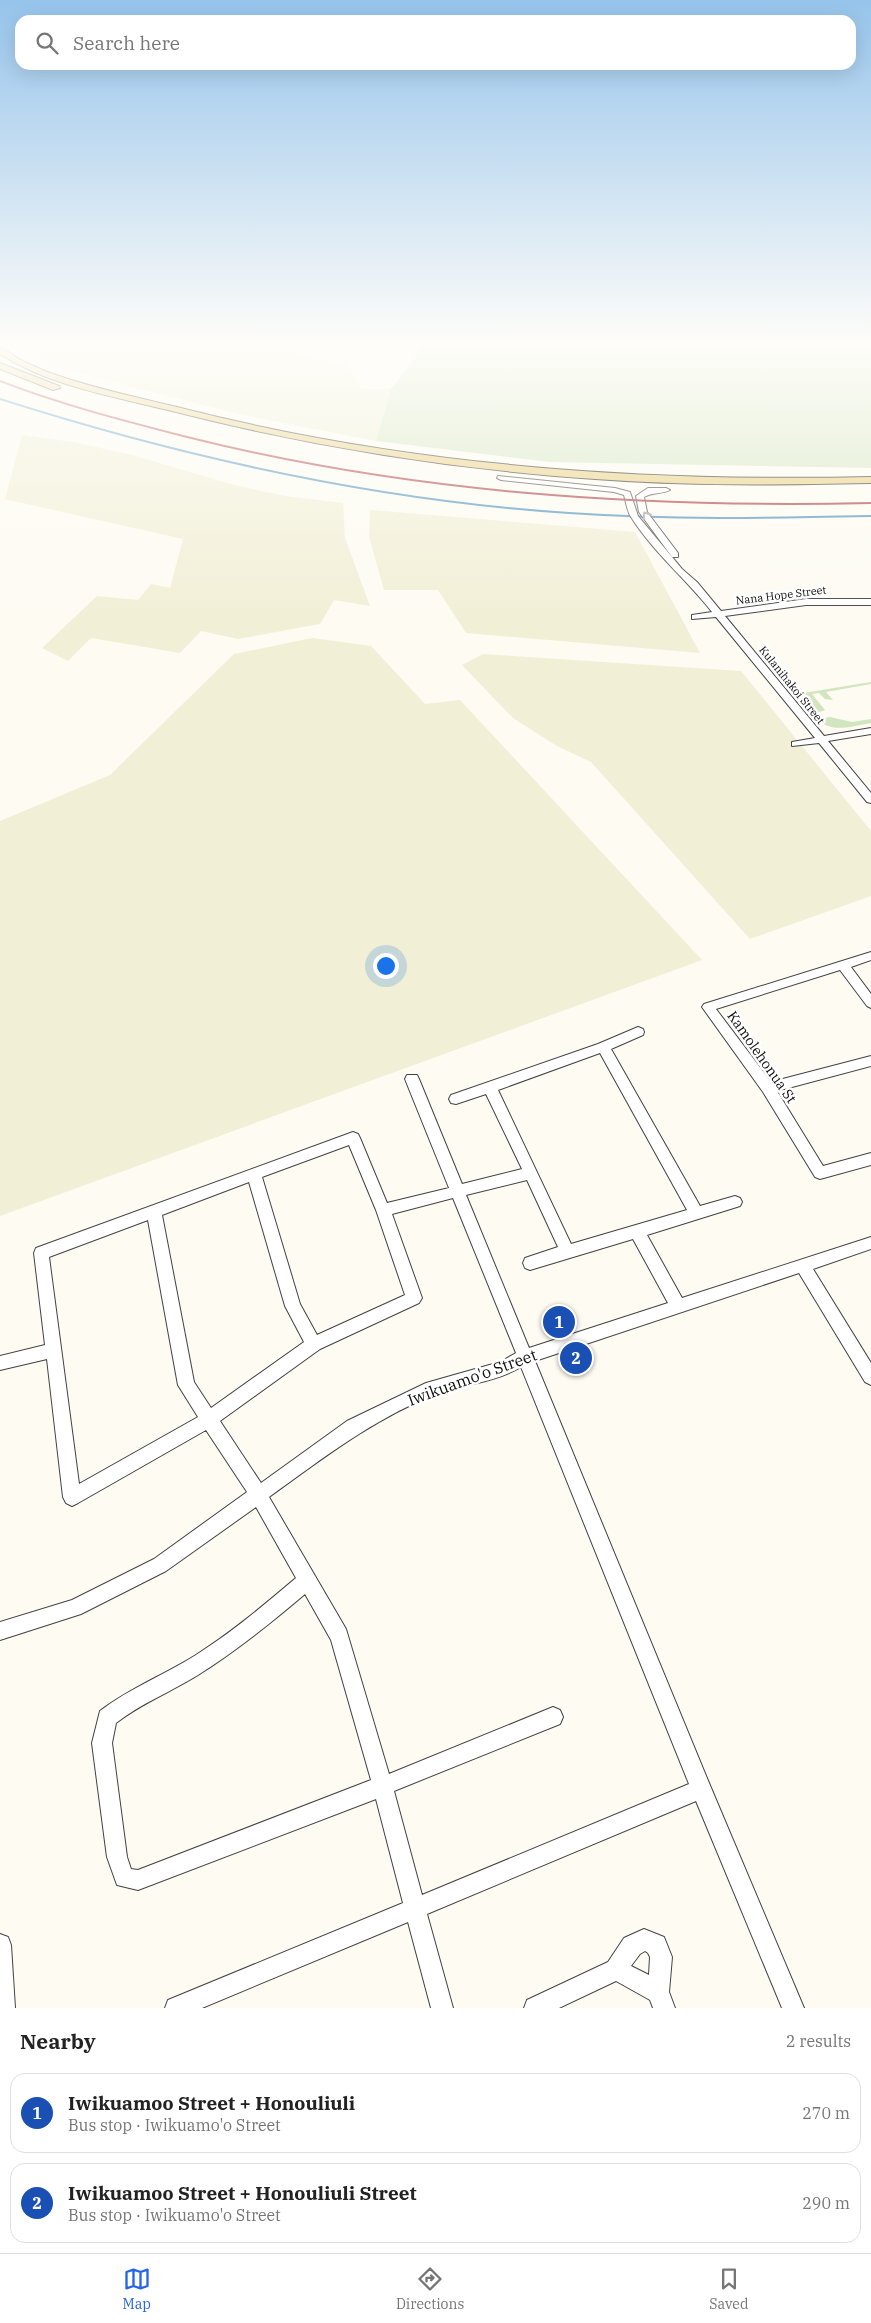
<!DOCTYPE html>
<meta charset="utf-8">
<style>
body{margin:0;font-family:"IBM Plex Serif",serif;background:#f6f6f6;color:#222}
.you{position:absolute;left:385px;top:965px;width:18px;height:18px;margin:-12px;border:4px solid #fff;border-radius:50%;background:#1a73e8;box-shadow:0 0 0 8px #1a73e833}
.badge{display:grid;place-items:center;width:32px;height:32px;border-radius:50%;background:#2563eb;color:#fff;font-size:16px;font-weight:700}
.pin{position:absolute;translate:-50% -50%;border:2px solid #fff;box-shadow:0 1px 5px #0006}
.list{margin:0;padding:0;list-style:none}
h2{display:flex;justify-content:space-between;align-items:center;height:65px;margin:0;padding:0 20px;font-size:21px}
h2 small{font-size:16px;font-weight:400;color:#767676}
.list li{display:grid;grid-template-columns:32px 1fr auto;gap:15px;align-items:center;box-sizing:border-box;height:80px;margin:0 10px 10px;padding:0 10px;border:1px solid #e0e0e0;border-radius:15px}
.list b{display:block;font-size:19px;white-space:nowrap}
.list p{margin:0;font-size:16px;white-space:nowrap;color:#767676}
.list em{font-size:16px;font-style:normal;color:#767676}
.icon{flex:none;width:28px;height:28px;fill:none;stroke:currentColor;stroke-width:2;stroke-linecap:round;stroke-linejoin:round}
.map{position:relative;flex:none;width:871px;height:2008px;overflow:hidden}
.search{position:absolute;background:#fff;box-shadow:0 5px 20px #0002;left:15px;right:15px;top:15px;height:55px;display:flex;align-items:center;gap:12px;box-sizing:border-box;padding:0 18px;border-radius:15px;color:#767676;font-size:19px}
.sheet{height:245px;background:#fff}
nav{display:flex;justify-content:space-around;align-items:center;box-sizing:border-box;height:70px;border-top:1px solid #e0e0e0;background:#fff;font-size:14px;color:#767676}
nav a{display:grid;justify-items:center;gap:2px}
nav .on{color:#2563eb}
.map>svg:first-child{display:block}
</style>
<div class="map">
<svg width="871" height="2008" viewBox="0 0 871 2008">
<rect width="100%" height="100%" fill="#fdfbf2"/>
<g fill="#f1efd5">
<polygon points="22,343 260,343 270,348 347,365 362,389 391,389 376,441 238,414 71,371 38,356"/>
<polygon points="22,435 73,442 132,455 234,485 285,496 343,503 345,538 370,606 334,600 320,624 238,639 201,631 180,653 91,638 68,661 42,648 97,596 138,600 151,584 170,588 183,539 5,499"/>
<polygon points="370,510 635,532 700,653 466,633 438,590 384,590 369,537"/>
<polygon points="312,638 371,646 425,704 460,700 702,960 0,1216 0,821 110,775 234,654"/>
<polygon points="483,654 741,671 871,831 871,896 750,939 591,762 557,746 513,718 462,665"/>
</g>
<g fill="#d3e5bf">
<polygon points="419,343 871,343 871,468 550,462 376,441 391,389 416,357"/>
<polygon points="871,682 871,684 826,692 833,700 825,699 819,693 812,694 825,710 814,714 797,694"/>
<path d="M830 717 852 722 871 719V723C852 726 832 734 817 719Z"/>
</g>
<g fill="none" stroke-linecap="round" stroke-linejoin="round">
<path stroke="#4c90be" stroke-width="2" d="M0 399C185 458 374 500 569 513 669 520 770 518 871 516"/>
<g stroke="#424242" stroke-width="2">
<g id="minor">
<path d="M498 476 615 488 630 492 638 516 682 569 697 582 721 611 806 599H871V605H806L725 616 824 736 871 728V734L828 741 871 793V803L867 802 819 743 792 746V742L815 738 716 617 692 619V615L712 612C687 580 653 552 631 517 627 511 626 502 624 495L614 492 501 480 497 478Z"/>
<path d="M648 488H666L670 490C663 494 653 492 644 497L647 512 678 553V557H672L639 512 636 496Z"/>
<polygon points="871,952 871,960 851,967 871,994 871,1008 867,1006 840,970 716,1009 771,1082 871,1056 871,1066 777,1091 823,1166 871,1153 871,1165 820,1179 815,1177 763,1092 702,1007 704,1004"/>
<path d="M638 1027 643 1029 644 1032 643 1035 611 1049 700 1206 735 1196 740 1198 742 1202 740 1206 647 1235 682 1298 871 1237V1249L813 1269 871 1363V1385L865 1382 799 1273 535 1361 709 1783 804 2008H782L696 1801 427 1914 453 2008H431L408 1922 202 2008H165L168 2000 403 1903 376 1799 138 1890 117 1885 107 1857 92 1743 100 1711C130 1688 164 1675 196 1655 231 1633 264 1605 296 1578L256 1507 166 1571 81 1614 0 1640V1622L72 1600 154 1559 247 1492 206 1430 78 1503 72 1506 66 1503 63 1497 47 1359 0 1370V1356L45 1345 34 1253 36 1248 353 1132 358 1134 360 1138 387 1203 449 1188 405 1079 407 1075H417L419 1079 462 1184 522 1169 486 1094 456 1104 451 1103 449 1099 451 1095 598 1044ZM600 1053 687 1210 571 1244 498 1090ZM349 1145 376 1210 405 1295 317 1335 300 1304 262 1177ZM527 1180 558 1247 525 1258 523 1263 525 1268 530 1270 633 1239 668 1303 529 1348 466 1195ZM249 1182 285 1306 304 1342 211 1408 194 1382 162 1215ZM453 1198 516 1353 500 1362 426 1383 347 1421 261 1483 220 1421 320 1349 419 1303 422 1298 392 1214ZM148 1220 178 1385 198 1417 79 1484 49 1257ZM521 1367 689 1784 422 1895 394 1791 560 1724 563 1717 560 1710 553 1707 389 1774 346 1629 269 1497C322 1459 373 1419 434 1395 463 1384 494 1383 521 1367ZM305 1594 331 1640 371 1780 138 1870 131 1869 127 1857 112 1743 116 1723C141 1703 171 1692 198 1675 236 1651 271 1623 305 1594Z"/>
<path d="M644 1929 664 1937 672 1957 669 1992 675 2008H653L650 2000 616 1981 559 2008H524L527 2000 608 1962 624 1938ZM645 1951 648 1953 650 1957 649 1975 631 1966 640 1954Z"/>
<polygon points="0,1934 8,1937 11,1945 15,2008 0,2008"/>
</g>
</g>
<g stroke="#202020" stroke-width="2">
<g id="major">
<path d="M0 348C7 350 13 355 19 359 31 365 43 371 56 375 97 389 139 398 181 408 409 466 636 482 871 477V483C779 485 687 486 595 479 450 469 308 446 168 410 111 396 50 386 0 354Z"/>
<polygon points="0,363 59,386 60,388 53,390 0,369"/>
</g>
</g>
<use href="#minor" fill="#fff" fill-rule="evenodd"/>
<use href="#major" fill="#e9cd77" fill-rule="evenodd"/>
<path stroke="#af373c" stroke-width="2" d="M0 381C59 404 121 420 183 436 409 493 639 508 871 503"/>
</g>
<defs><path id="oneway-chevron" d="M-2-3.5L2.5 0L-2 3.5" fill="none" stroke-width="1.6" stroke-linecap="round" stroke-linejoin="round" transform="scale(1.25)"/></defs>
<use stroke="#9f9f9f" href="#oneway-chevron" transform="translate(646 515) rotate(-123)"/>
<linearGradient id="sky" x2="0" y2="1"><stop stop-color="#96c4eb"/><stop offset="0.55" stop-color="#fefdf9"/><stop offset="1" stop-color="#fefdf9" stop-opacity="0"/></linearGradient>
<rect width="871" height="624" fill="url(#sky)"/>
<g text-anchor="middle" stroke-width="5" stroke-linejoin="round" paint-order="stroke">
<g font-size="11" fill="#0f0f0f" stroke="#fff">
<text transform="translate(781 595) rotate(-7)" y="4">Nana Hope Street</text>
<text transform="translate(792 685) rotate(51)" y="4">Kulanihakoi Street</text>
</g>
<g font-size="14" fill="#0f0f0f" stroke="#fff">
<text transform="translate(762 1057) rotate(55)" y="5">Kamolehonua St</text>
</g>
<g font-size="16" fill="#0f0f0f" stroke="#fff">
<text transform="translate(472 1377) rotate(-20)" y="6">Iwikuamo'o Street</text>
</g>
</g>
</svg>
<div class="you"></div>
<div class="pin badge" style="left:559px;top:1322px;background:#1a4fb4">1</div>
<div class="pin badge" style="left:576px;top:1358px;background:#1a4fb4">2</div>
<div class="search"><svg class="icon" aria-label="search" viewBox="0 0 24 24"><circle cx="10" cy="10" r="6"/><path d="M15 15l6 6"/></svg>Search here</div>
</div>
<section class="sheet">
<h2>Nearby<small>2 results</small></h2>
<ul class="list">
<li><span class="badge" style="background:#1a4fb4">1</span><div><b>Iwikuamoo Street + Honouliuli</b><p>Bus stop · Iwikuamo'o Street</p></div><em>270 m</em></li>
<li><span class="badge" style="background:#1a4fb4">2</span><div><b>Iwikuamoo Street + Honouliuli Street</b><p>Bus stop · Iwikuamo'o Street</p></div><em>290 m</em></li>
</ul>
</section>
<nav>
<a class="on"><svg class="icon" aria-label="map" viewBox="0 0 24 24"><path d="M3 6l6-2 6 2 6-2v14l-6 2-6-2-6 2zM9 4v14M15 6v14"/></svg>Map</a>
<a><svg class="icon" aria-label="directions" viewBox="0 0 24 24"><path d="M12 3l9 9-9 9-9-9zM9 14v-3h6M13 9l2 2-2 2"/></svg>Directions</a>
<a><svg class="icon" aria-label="saved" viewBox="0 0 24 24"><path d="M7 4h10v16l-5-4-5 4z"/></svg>Saved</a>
</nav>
